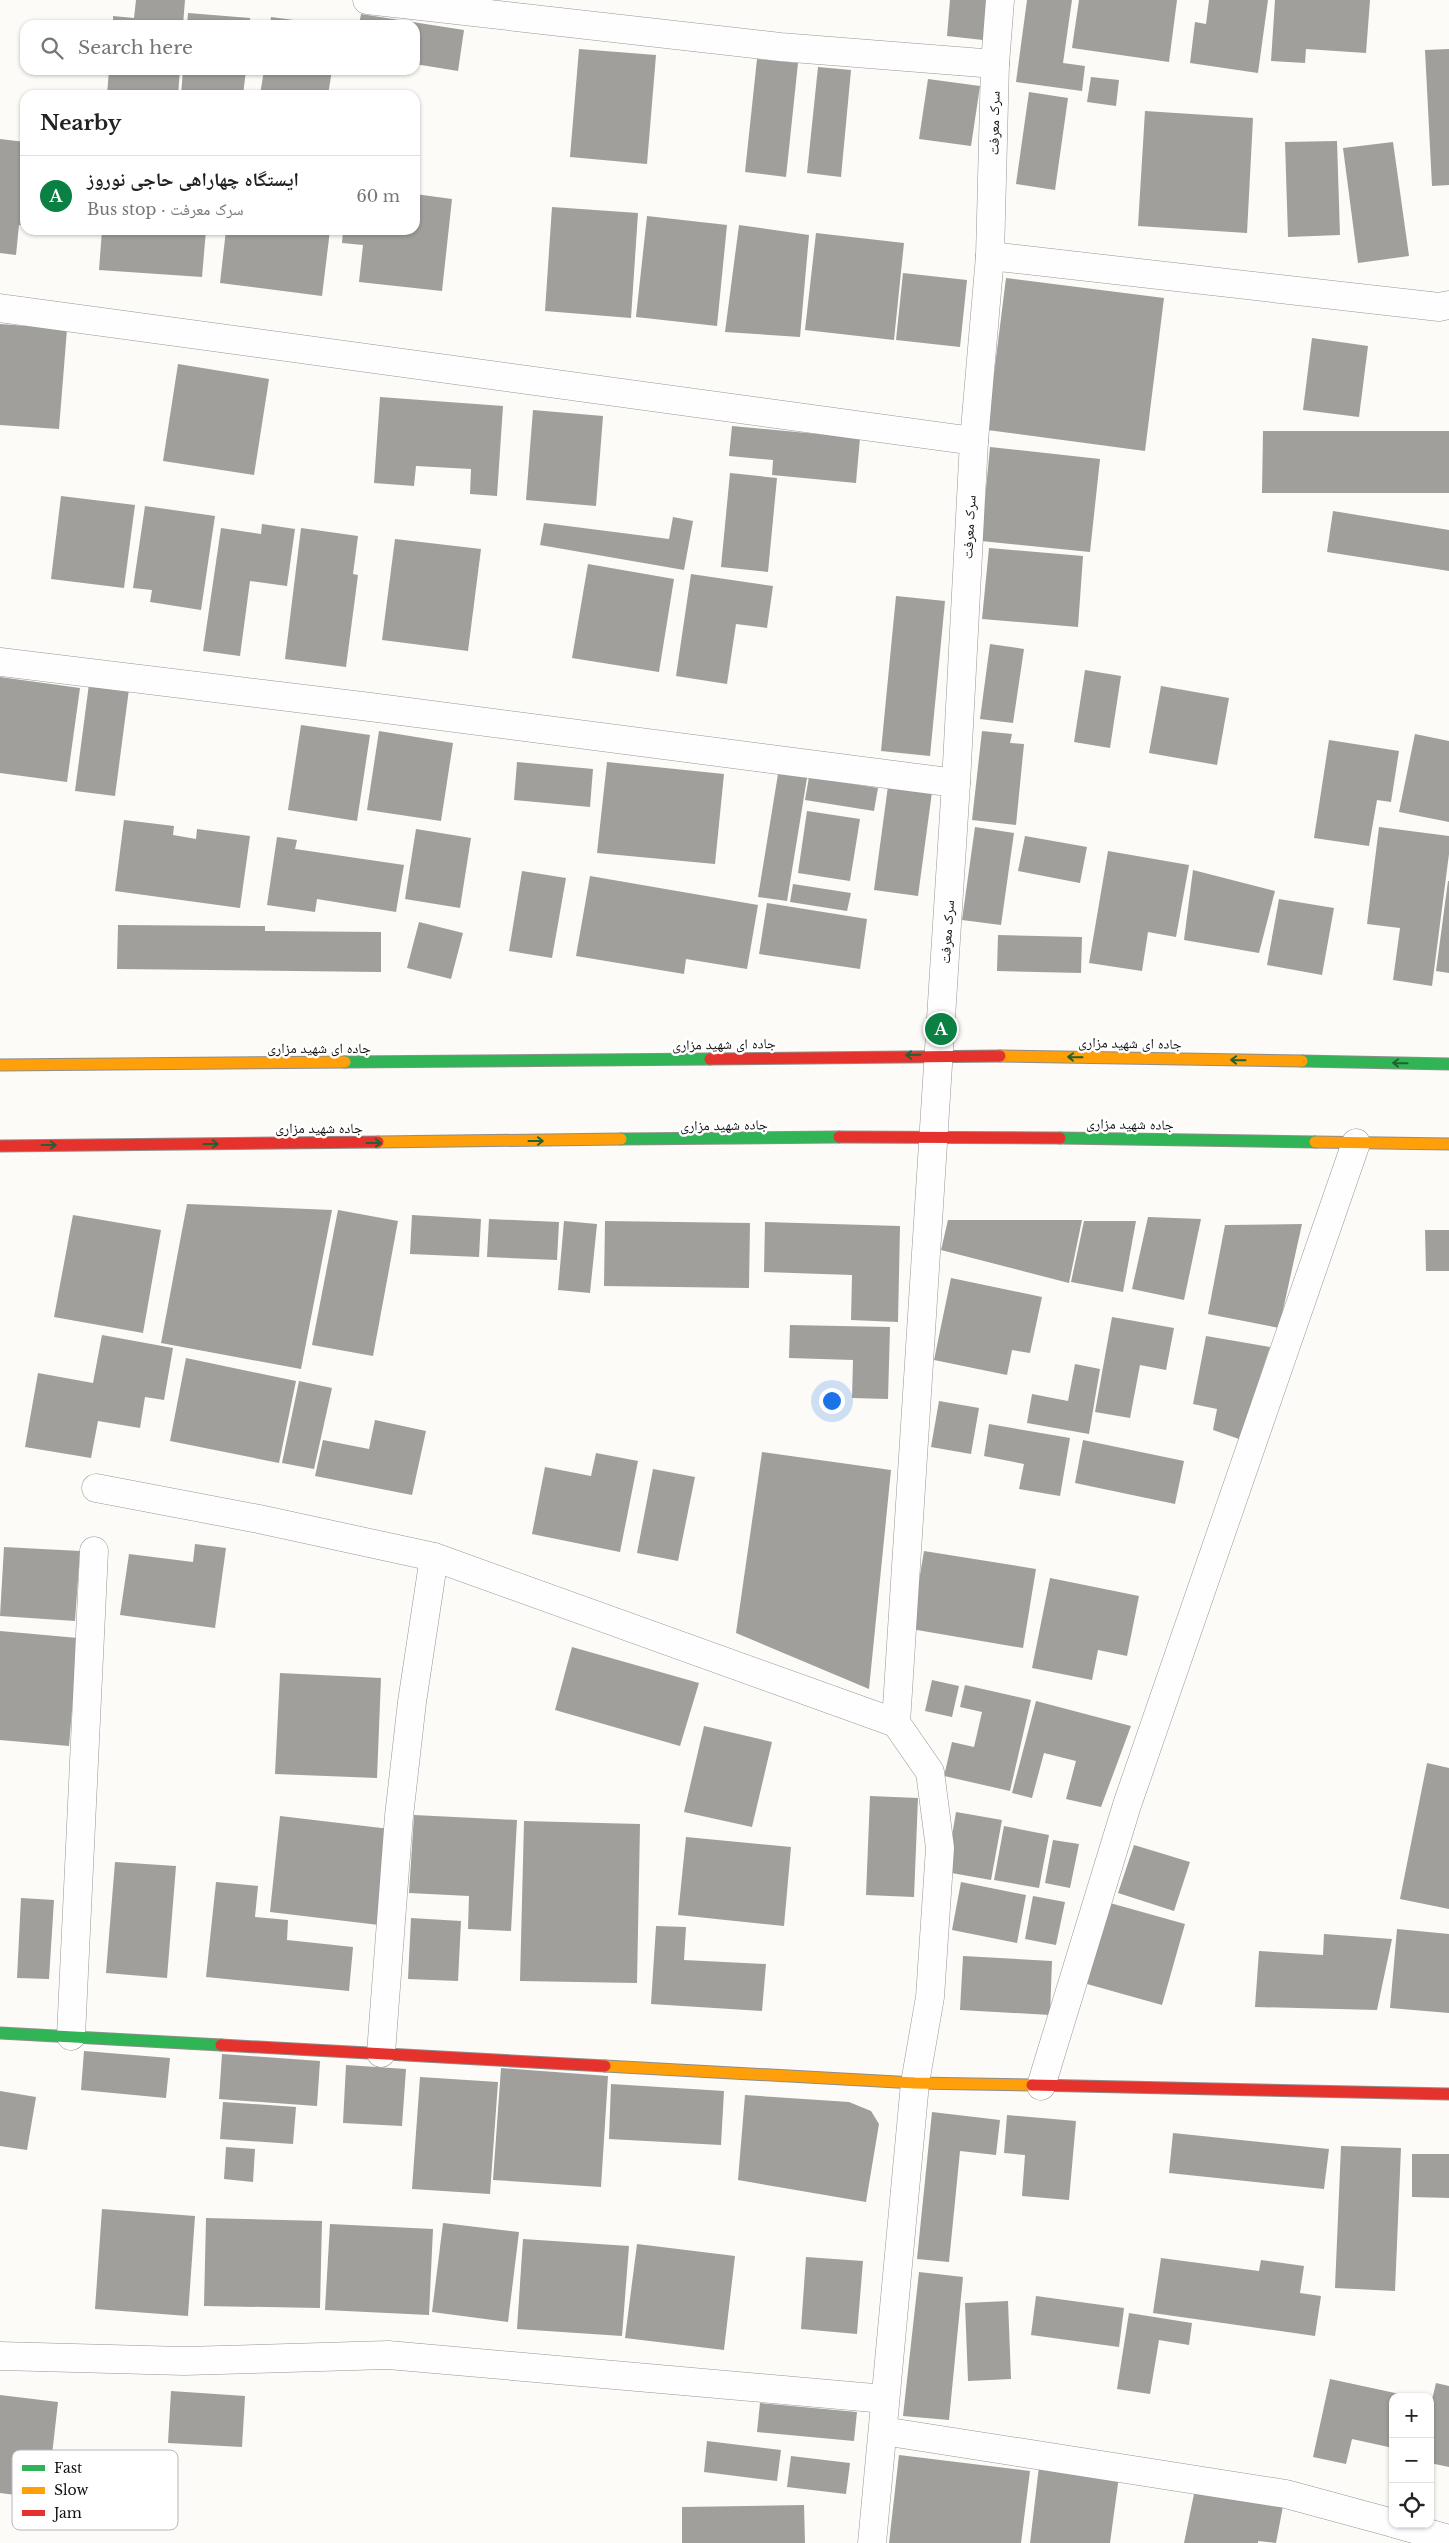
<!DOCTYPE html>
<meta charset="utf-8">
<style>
body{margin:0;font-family:"Libre Baskerville","Noto Naskh Arabic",serif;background:#f6f6f6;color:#222}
.controls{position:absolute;right:15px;bottom:15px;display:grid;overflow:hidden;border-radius:10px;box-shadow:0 1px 4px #0004}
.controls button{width:45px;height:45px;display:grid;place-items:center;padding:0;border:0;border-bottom:1px solid #e0e0e0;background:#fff;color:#222;font:25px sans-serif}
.you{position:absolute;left:831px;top:1400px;width:18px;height:18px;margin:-12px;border:4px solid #fff;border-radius:50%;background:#1a73e8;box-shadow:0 0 0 8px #1a73e833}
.badge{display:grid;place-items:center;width:32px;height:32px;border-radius:50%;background:#0b8043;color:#fff;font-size:16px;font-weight:700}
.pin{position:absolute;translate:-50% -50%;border:2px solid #fff;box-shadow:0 1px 5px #0006}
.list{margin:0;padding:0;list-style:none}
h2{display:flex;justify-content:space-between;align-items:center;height:65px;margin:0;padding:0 20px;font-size:21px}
h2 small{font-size:16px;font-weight:400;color:#767676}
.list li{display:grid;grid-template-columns:32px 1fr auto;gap:15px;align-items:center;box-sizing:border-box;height:80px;padding:0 20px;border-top:1px solid #e0e0e0}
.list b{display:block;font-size:19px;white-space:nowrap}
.list p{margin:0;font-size:16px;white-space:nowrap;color:#767676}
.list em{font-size:16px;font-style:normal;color:#767676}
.icon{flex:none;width:28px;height:28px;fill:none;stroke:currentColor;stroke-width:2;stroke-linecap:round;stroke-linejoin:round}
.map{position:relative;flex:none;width:1449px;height:2543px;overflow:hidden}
.search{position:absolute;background:#fff;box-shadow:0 1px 4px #0004;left:20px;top:20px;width:400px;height:55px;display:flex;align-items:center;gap:12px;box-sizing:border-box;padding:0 18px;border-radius:15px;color:#767676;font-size:19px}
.panel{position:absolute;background:#fff;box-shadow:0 1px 4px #0004;left:20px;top:90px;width:400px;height:145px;border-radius:15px}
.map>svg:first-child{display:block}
</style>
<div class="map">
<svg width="1449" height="2543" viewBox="0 0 1449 2543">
<rect width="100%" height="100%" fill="#fcfbf7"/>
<g fill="#a09f9c">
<polygon points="136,0 185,0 183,25 113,25 113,16 134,18"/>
<polygon points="950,0 987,0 983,40 947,36"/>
<polygon points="1027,0 1072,0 1063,63 1085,66 1082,91 1016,82"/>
<polygon points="1079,0 1177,0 1169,62 1072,48"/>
<polygon points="1209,0 1268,0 1258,73 1190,63 1195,22 1206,24"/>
<polygon points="1275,0 1370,0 1366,53 1306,49 1305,63 1271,61"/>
<polygon points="188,13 250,18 250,25 187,25"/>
<polygon points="361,14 464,30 458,71 415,64 415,25 359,25"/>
<polygon points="271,17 324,24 324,25 270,25"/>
<polygon points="579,49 656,55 647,164 570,157"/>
<polygon points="1449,49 1449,185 1432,186 1425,50"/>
<polygon points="757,59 798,63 786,177 745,172"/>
<polygon points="818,67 851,70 841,177 807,173"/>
<polygon points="109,70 180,70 178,95 107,95"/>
<polygon points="183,70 246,70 243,95 181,95"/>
<polygon points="264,70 332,70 328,95 260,95"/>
<polygon points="1091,77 1119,80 1116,106 1087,102"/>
<polygon points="928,79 980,86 971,146 919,139"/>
<polygon points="1029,92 1068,98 1055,190 1016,184"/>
<polygon points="1145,111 1253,118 1247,233 1138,226"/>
<polygon points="0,139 25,142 25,226 19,225 16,255 0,253"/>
<polygon points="1337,141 1340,235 1288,237 1285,142"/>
<polygon points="1393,142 1409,256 1358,263 1343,148"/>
<polygon points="415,194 452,199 442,291 359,282 363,245 342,243 343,230 415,230"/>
<polygon points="552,207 638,213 631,318 545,311"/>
<polygon points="647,216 727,225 717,326 636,317"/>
<polygon points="739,225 809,235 800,337 725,332"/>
<polygon points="102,230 206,230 202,277 99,270"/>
<polygon points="226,230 330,230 322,296 220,283"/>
<polygon points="816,233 904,243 894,340 805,330"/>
<polygon points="903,273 967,280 960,347 896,340"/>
<polygon points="1006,278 1164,298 1145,451 987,430"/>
<polygon points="0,324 67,329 59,429 0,425"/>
<polygon points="1312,338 1368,346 1359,417 1303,410"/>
<polygon points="178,364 269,379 254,475 163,461"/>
<polygon points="380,397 503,406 497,496 470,494 471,469 416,466 414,486 374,483"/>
<polygon points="533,410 603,416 596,506 526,500"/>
<polygon points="732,426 860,438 856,483 772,475 773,460 729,456"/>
<polygon points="1263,431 1449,431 1449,493 1262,493"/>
<polygon points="990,447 1100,459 1090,552 981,541"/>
<polygon points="730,473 777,478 768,572 721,567"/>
<polygon points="61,496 135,505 124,588 51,579"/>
<polygon points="145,506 215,516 201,610 150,602 152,590 133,588"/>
<polygon points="1333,511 1449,530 1449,571 1327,552"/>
<polygon points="673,517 693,521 684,570 540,545 544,523 669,539"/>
<polygon points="262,524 295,529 287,586 250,581 240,656 203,651 221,528 261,534"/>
<polygon points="301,528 358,536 353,574 358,575 346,667 285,659"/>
<polygon points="395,539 481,549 468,651 382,640"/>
<polygon points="989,548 1083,556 1078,627 982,619"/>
<polygon points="588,564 674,579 659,672 572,658"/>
<polygon points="691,574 773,586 767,628 736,624 727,684 676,676"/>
<polygon points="896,596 945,601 930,756 881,751"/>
<polygon points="990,644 1024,649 1013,723 980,719"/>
<polygon points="1085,670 1121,676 1110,748 1074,742"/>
<polygon points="0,677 80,688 67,782 0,773"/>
<polygon points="89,684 129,689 115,796 75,791"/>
<polygon points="1161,686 1229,698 1217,765 1149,753"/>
<polygon points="301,725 370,735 357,821 288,810"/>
<polygon points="379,731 453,743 441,821 367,810"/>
<polygon points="982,731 1012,734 1010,743 1024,744 1016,825 972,820"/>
<polygon points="1415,734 1449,741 1449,822 1399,812"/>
<polygon points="1329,740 1399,751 1391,802 1377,800 1369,846 1314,838"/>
<polygon points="517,762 593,769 590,807 514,800"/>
<polygon points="607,762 724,774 715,864 597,853"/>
<polygon points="778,774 807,778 787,901 758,897"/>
<polygon points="809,777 878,788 874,811 805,800"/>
<polygon points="888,786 932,792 918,896 874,890"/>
<polygon points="807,811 860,819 850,881 798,873"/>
<polygon points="124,820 174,826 173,835 196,839 197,829 250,836 240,908 115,891"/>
<polygon points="975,827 1014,833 1001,925 962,920"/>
<polygon points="1379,827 1449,836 1449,854 1432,986 1393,980 1400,928 1367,924"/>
<polygon points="416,829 471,838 460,908 405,899"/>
<polygon points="1025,836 1087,847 1080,883 1018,871"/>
<polygon points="277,837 297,840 295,849 404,865 396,912 317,899 315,912 267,905"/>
<polygon points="1108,851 1189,865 1176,937 1148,932 1142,971 1089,963"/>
<polygon points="1193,870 1275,891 1259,953 1184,940"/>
<polygon points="522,871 566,878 552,958 509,951"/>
<polygon points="590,876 758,905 747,969 686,959 684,974 576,956"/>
<polygon points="1448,881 1449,881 1449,973 1436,971"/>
<polygon points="793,884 851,893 847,911 790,902"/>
<polygon points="1279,899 1334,908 1322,975 1267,965"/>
<polygon points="767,903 867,919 860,969 759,954"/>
<polygon points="419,922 463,933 451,979 407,968"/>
<polygon points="118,925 265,926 265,931 381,932 381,972 117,969"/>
<polygon points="998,935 1082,937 1081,973 997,971"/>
<polygon points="187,1204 332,1210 301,1369 161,1343"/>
<polygon points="338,1210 398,1221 373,1356 312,1345"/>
<polygon points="73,1215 161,1230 143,1333 54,1317"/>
<polygon points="412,1215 481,1219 479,1257 410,1254"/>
<polygon points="1148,1217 1201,1219 1184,1300 1132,1289"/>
<polygon points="489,1219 559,1222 557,1260 487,1257"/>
<polygon points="948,1220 1082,1220 1069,1283 941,1250"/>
<polygon points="564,1221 597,1224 590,1293 558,1290"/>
<polygon points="605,1221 750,1223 749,1288 604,1286"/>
<polygon points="1084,1221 1136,1221 1123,1292 1071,1282"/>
<polygon points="765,1222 900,1226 898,1322 851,1320 852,1275 764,1272"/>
<polygon points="1302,1224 1279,1328 1208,1314 1225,1225"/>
<polygon points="1425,1230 1449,1230 1449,1271 1426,1271"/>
<polygon points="951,1278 1042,1297 1030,1353 1012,1350 1007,1375 934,1360"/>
<polygon points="1112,1317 1174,1328 1166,1370 1140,1365 1130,1418 1095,1412"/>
<polygon points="790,1325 890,1327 888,1399 852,1398 853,1360 789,1358"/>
<polygon points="102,1335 173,1348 164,1400 145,1397 140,1428 98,1421 91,1458 25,1447 38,1373 93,1383"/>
<polygon points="1206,1336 1270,1347 1239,1439 1213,1430 1217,1409 1193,1404"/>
<polygon points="186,1358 296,1381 279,1463 170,1441"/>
<polygon points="1075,1364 1100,1369 1089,1434 1027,1423 1032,1394 1068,1401"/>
<polygon points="299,1381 332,1388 314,1469 282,1463"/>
<polygon points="939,1401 979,1408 971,1454 931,1447"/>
<polygon points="375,1420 426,1431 412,1495 315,1476 323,1440 369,1449"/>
<polygon points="989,1424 1070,1438 1060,1496 1019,1489 1024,1464 984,1456"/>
<polygon points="1083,1440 1184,1461 1175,1504 1075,1483"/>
<polygon points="762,1452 891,1470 869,1689 736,1633"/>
<polygon points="596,1453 638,1461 620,1552 532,1534 545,1467 591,1476"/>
<polygon points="653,1469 695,1477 678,1561 637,1553"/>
<polygon points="195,1544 226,1548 215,1628 120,1615 129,1554 193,1562"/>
<polygon points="4,1547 80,1551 75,1621 0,1616"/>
<polygon points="924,1551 1036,1569 1023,1648 911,1629"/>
<polygon points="1050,1578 1139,1596 1127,1656 1098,1650 1092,1680 1032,1668"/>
<polygon points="0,1631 78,1638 69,1746 0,1740"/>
<polygon points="572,1647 699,1683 680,1746 555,1710"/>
<polygon points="280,1673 381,1678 377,1778 275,1774"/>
<polygon points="932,1680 959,1686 952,1717 925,1711"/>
<polygon points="965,1685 1031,1700 1010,1791 944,1776 952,1742 974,1747 982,1712 960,1707"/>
<polygon points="1036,1701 1131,1726 1101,1807 1066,1799 1076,1761 1044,1753 1032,1798 1012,1793"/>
<polygon points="704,1726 772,1742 752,1827 684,1812"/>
<polygon points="1427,1763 1449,1768 1449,1909 1400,1899"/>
<polygon points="870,1796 918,1798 914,1897 866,1895"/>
<polygon points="956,1812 1002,1820 991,1880 946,1872"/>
<polygon points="414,1815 517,1820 511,1931 468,1929 469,1896 409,1893"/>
<polygon points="280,1816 390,1829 379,1925 270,1912"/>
<polygon points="524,1821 640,1824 637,1983 520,1981"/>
<polygon points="1004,1826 1049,1835 1039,1888 994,1880"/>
<polygon points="686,1837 791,1847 784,1926 678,1915"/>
<polygon points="1053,1840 1079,1844 1070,1888 1045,1883"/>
<polygon points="1134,1845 1190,1862 1174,1911 1118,1893"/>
<polygon points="115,1862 176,1866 167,1978 106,1973"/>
<polygon points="216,1882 258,1886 255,1917 288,1920 287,1940 353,1947 349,1991 206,1977"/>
<polygon points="961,1882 1026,1895 1017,1943 952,1930"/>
<polygon points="1033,1896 1065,1902 1056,1945 1025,1939"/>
<polygon points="21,1898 54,1900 49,1979 17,1978"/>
<polygon points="1110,1903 1185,1924 1162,2005 1087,1984"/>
<polygon points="411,1918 461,1921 458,1981 408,1979"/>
<polygon points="656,1926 686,1927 684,1960 766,1964 762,2011 651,2004"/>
<polygon points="1397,1929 1449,1934 1449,2013 1390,2008"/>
<polygon points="1324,1934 1392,1939 1377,2010 1255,2007 1259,1951 1323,1955"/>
<polygon points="963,1956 1052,1961 1050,2015 960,2010"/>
<polygon points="84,2051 170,2058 166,2098 81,2090"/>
<polygon points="222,2054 320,2061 317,2106 219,2099"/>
<polygon points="346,2065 406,2069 402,2126 343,2123"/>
<polygon points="501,2068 608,2076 601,2187 493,2180"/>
<polygon points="420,2077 498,2082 490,2194 412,2189"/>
<polygon points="611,2084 724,2091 721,2145 609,2139"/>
<polygon points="0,2091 36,2097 27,2150 0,2146"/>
<polygon points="745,2095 849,2102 871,2111 879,2124 866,2202 738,2180"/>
<polygon points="223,2102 296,2107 293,2144 220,2139"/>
<polygon points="932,2112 1000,2120 996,2155 960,2151 949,2262 917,2259"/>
<polygon points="1007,2115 1076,2121 1069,2200 1022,2196 1025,2155 1004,2153"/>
<polygon points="1173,2133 1329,2149 1324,2189 1169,2173"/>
<polygon points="1341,2146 1401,2148 1395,2291 1335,2288"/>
<polygon points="226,2147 255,2149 253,2182 224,2179"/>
<polygon points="1412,2154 1449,2154 1449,2198 1412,2197"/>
<polygon points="102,2209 195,2216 188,2316 95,2309"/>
<polygon points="206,2218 322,2221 320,2308 204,2306"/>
<polygon points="443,2223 519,2232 508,2322 432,2312"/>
<polygon points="330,2224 433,2229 429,2315 325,2310"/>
<polygon points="523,2239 629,2246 622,2336 517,2329"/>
<polygon points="637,2244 735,2256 724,2350 625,2338"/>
<polygon points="806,2257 863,2261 857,2334 801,2329"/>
<polygon points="1161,2258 1259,2271 1261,2260 1304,2266 1300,2293 1321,2296 1315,2336 1153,2313"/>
<polygon points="919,2272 963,2277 949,2420 903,2416"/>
<polygon points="1036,2296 1124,2308 1119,2347 1031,2335"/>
<polygon points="1008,2301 1011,2379 968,2381 965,2303"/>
<polygon points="1129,2313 1192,2323 1189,2345 1159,2340 1150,2394 1117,2389"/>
<polygon points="1330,2379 1409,2396 1393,2397 1393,2448 1352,2439 1346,2464 1313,2457"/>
<polygon points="1436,2383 1449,2386 1449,2467 1430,2463 1430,2408"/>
<polygon points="171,2391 245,2396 242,2447 168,2443"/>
<polygon points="0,2395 58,2402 47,2499 0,2493"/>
<polygon points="760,2403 857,2412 854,2441 757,2432"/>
<polygon points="707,2441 781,2450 777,2481 704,2472"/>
<polygon points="899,2455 1030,2471 1021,2543 889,2543"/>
<polygon points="791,2456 850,2463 846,2494 787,2487"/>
<polygon points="1039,2466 1119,2476 1110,2543 1030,2543"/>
<polygon points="1195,2489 1283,2506 1276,2543 1258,2541 1258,2543 1184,2543"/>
<polygon points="804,2505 805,2543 682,2543 682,2507"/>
</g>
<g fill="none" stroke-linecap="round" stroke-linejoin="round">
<g stroke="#979695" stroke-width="29">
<g id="street">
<polyline points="367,0 780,47 995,64"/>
<polyline points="990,256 1439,307 1449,305"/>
<polyline points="0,308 974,441"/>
<polyline points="0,662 370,707 956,783"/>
<polyline points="96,1488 259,1519 434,1557 896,1723"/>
<polyline points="71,2036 94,1551"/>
<polyline points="381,2053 399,1816 412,1702 434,1557"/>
<polyline points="1041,2086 1127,1805 1356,1143"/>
<polyline points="0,2356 184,2361 388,2355 885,2399"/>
<polyline points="883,2431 1286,2494 1393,2523"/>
<polyline points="1396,2524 1449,2539"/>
<polyline points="872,2543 915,2083 930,1997 940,1848 930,1772 896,1723 956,783 974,441 990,256 995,64 1000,0"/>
</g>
</g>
<g stroke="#8d8d8b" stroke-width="13">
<g id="fast">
<polyline points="1302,1061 1449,1064"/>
<polyline points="345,1062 710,1059"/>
<polyline points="1060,1138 1315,1142"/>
<polyline points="621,1139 839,1137"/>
<polyline points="0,2033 221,2045"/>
</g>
</g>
<g stroke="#8d8d8b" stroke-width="13">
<g id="slow">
<polyline points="1000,1056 1302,1061"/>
<polyline points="0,1065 345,1062"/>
<polyline points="378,1142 621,1139"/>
<polyline points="1315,1142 1449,1144"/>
<polyline points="605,2066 915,2083 1032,2085"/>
</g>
</g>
<g stroke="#8d8d8b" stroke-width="13">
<g id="jam">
<polyline points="710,1059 1000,1056"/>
<polyline points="839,1137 1060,1138"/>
<polyline points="0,1146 378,1142"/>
<polyline points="221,2045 605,2066"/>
<polyline points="1032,2085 1449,2094"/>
</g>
</g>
<use href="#street" stroke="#fffefe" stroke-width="28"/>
<use href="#fast" stroke="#30b455" stroke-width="11"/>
<use href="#slow" stroke="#ff9f0a" stroke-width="11"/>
<use href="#jam" stroke="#e5322d" stroke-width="11"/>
</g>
<defs><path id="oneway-shaft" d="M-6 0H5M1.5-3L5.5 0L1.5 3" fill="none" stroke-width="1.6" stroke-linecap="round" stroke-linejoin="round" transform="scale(1.25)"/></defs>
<g stroke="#206233">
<use href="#oneway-shaft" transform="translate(913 1055) rotate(179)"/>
<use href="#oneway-shaft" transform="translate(1075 1057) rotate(-179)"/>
<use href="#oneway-shaft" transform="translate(1238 1060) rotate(-179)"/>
<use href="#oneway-shaft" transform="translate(1400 1063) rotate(-179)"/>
<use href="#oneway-shaft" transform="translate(536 1141)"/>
<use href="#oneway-shaft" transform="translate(374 1143)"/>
<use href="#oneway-shaft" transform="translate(211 1144)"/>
<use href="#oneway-shaft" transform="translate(49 1145)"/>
</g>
<g text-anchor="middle" stroke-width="5" stroke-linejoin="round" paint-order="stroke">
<g font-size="14" fill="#111" stroke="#fff">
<text transform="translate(994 123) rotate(-89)" y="5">سرک معرفت</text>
<text transform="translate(969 527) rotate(-87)" y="5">سرک معرفت</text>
<text transform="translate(947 932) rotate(-86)" y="5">سرک معرفت</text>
<text transform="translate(1130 1043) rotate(1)" y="5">جاده ای شهید مزاری</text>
<text transform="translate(724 1044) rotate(-1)" y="5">جاده ای شهید مزاری</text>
<text x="319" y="1053">جاده ای شهید مزاری</text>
<text transform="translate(1130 1124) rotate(1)" y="5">جاده شهید مزاری</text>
<text transform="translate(724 1125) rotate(-1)" y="5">جاده شهید مزاری</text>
<text x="319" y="1133">جاده شهید مزاری</text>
</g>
</g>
<rect x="12" y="2450" width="166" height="80" rx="8" fill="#fff" stroke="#b8b8b8" stroke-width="1"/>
<rect x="22" y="2465" width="23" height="6" fill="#30b455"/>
<rect x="22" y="2487" width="23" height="7" fill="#ff9f0a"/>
<rect x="22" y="2510" width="23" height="6" fill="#e5322d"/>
<g font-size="14" fill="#111">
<text x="54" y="2473">Fast</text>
<text x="54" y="2495">Slow</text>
<text x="54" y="2518">Jam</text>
</g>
</svg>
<div class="controls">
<button>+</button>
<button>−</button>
<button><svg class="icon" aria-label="locate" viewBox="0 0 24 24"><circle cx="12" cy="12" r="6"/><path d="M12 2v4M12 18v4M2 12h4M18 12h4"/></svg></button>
</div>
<div class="you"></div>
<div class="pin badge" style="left:941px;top:1029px">A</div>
<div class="search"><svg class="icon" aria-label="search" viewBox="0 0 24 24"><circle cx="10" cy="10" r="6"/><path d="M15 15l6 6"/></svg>Search here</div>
<section class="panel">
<h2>Nearby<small></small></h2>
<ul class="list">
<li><span class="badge">A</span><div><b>ایستگاه چهاراهی حاجی نوروز</b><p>Bus stop · سرک معرفت</p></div><em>60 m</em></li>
</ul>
</section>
</div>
